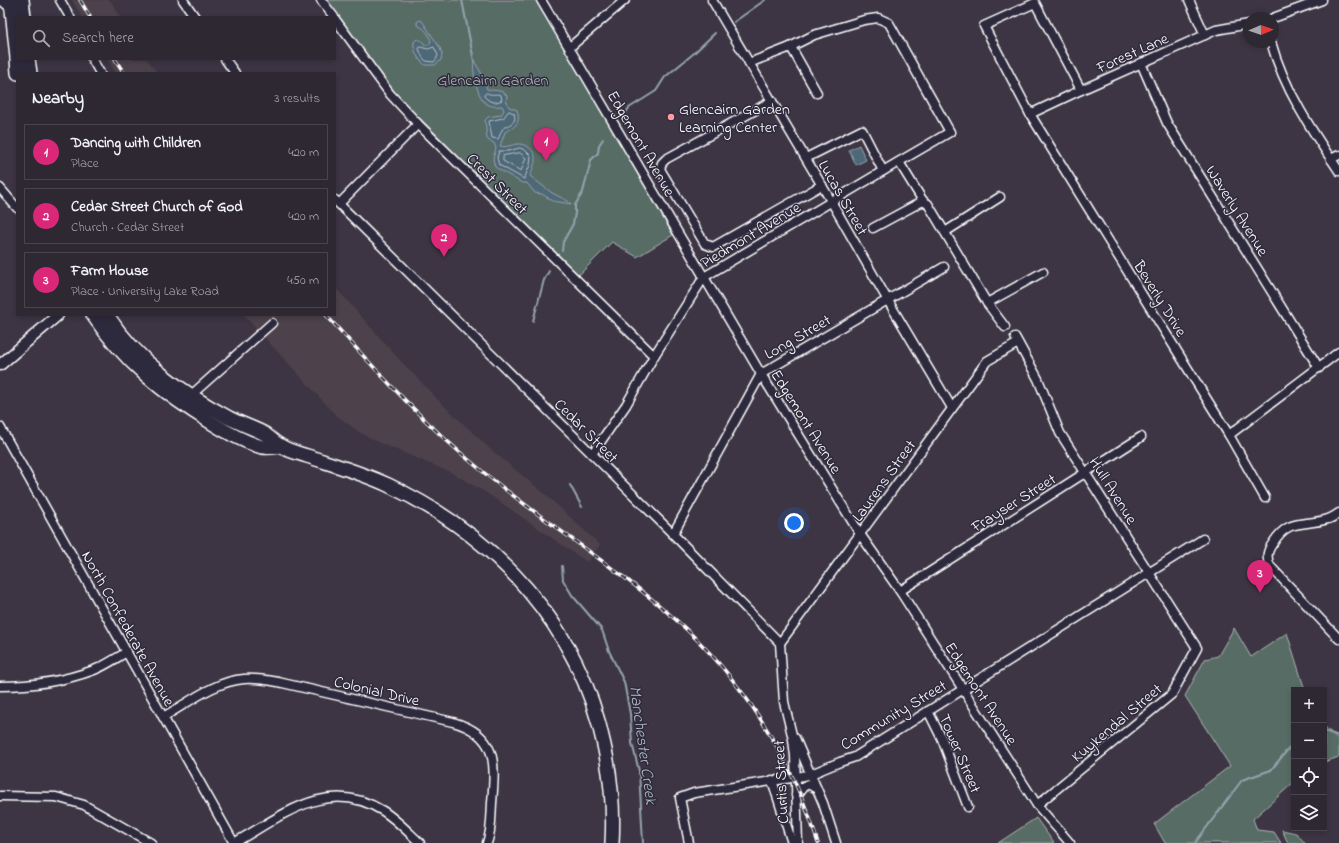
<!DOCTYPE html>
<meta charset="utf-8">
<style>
body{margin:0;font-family:"Indie Flower",sans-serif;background:#3a343f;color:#f1f3f6}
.controls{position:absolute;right:12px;bottom:12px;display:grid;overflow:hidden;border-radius:0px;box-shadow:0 2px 6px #0003}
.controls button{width:36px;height:36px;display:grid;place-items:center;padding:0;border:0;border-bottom:1px solid #49444e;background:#2e2833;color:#f1f3f6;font:20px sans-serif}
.compass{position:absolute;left:1243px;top:12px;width:36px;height:36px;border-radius:50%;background:#2e2833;box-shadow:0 2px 6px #0003;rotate:88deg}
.you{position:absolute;left:794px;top:523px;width:14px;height:14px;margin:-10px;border:3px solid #fff;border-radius:50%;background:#1a73e8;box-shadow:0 0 0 6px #1a73e833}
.badge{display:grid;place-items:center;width:26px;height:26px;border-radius:50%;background:#db2777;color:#fff;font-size:13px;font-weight:700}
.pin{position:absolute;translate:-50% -33px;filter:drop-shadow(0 1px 2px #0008)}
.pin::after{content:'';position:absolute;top:21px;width:14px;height:12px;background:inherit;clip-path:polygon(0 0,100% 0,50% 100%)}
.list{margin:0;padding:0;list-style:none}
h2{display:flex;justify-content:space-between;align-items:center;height:52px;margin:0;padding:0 16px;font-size:17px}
h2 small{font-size:13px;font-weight:400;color:#a7a6ac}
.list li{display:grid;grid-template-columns:26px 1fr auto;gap:12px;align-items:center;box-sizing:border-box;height:56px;margin:0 8px 8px;padding:0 8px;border:1px solid #49444e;border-radius:0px}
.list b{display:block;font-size:15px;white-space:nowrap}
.list p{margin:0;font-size:13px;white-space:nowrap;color:#a7a6ac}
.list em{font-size:13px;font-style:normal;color:#a7a6ac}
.icon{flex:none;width:22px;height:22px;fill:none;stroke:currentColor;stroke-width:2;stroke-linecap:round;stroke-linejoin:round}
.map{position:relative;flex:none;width:1339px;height:843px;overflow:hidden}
.search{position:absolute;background:#2e2833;box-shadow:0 2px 6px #0003;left:16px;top:16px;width:320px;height:44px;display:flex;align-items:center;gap:10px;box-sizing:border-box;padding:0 14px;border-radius:0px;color:#a7a6ac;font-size:15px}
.panel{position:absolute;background:#2e2833;box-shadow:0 2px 6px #0003;left:16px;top:72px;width:320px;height:244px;border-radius:0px}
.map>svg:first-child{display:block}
</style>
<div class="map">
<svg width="1339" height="843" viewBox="0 0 1339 843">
<rect width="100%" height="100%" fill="#3d3544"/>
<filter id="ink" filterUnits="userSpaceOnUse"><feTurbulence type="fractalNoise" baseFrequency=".025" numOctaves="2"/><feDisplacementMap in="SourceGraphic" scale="8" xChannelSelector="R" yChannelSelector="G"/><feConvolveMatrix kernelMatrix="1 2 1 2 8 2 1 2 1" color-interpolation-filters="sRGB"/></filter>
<g filter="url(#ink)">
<g fill="#4e434c">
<polygon points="72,0 110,0 120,17 82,17"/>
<polygon points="107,59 147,59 157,73 116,73"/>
<polygon points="335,287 395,355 438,400 490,449 546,495 600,545 587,562 487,493 452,473 383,444 359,432 336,415 244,315 335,315"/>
</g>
<g fill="#596c66" stroke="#acb6b2">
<polygon points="327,0 537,0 673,235 637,257 612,242 579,275 394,93"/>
<polygon points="1234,628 1251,657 1287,633 1305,690 1294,690 1294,782 1253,819 1257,830 1274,832 1281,843 1165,843 1154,824 1230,766 1185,696 1205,659 1218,656"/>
<polygon points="1324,726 1339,740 1339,757 1324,762"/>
<polygon points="1036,818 1054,843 998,843"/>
<polygon points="1282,830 1296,833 1305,843 1288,843"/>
</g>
<g fill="#4e6777" stroke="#95a4ad">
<path d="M420 20 422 21 440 48 442 54 441 60 435 65H425C418 59 413 51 414 42L417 39 422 41 425 45H428L431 42C430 35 424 27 417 25V22Z"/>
<path d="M474 61 483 76 487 89C494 92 501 88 507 96L506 100 509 107 517 110C521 122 516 127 505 132L500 146C507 148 513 144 519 144 523 144 526 146 528 147 540 155 534 165 530 176L552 193 568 201 571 204 553 201 542 194 535 193 527 183H522L495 167 493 159 496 148 494 143 489 141 487 138 485 120 488 117 501 115 504 110 502 106C497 106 492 107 487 104 477 98 472 71 474 61Z"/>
<polygon points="859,145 866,160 856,165 849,150"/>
</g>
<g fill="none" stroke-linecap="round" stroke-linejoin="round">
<g stroke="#b8c2c9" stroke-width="1">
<polygon points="420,47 428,49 434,47 438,55 436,60 434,62 426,61 423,58 419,49"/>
<path d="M487 93C492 96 496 93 501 95L502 100C495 104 489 102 484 96L485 94Z"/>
<path d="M509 111 514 113C518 126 506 123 502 130 500 133 500 136 498 139L492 138 489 121 503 118Z"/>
<polygon points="520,148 525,150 531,156 530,165 524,179 499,165 497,158 499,151 508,151"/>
<polygon points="520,153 526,158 521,171 503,161 503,156"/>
</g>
<g stroke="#95a4ad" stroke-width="2">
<polyline points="462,0 474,61"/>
<polyline points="734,22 765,0"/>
<polyline points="623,117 629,108 656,91 665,77 693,54 715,33"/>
<polyline points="562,251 563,242 573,224 575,213 575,205 583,192 591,160 598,153 599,145 603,139"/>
<polyline points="533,321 544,280 549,271"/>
<polyline points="570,485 582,507"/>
<polyline points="562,566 563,580 572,595 602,630 609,651 624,682 630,714 632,743 639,771 643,843"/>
<polyline points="1324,731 1339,736"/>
<polyline points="1195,843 1242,780 1271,770 1294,742"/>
</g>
<g stroke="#fff" stroke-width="11">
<g id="minor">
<polyline points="1,0 9,7 11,11"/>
<polyline points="60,0 70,17"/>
<polyline points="183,0 195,17"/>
<polyline points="321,0 334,17"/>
<polyline points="541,0 761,374 860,534 900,591 1037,805 1070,843"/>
<polyline points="712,0 831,201 887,299 952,408"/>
<polyline points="1189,0 1205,35"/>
<polyline points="1273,18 1322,0"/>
<polyline points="335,19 390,94 418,124 654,356"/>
<path d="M1271 42C1284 89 1312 131 1339 171"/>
<polyline points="570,47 625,0"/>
<polyline points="791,47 817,93"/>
<polyline points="92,59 100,73"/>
<polyline points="225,59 235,73"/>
<polyline points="1141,63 1167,123 1319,368"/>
<polyline points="1081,90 1035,3 984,26 1030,114 1229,435 1265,498"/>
<polyline points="772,101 666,159 662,163 660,169 705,244 713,247 822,185"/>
<polyline points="1030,114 1081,90 1216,30 1249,24"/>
<polyline points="806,158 862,130 883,171"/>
<polyline points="1331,159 1339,155"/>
<polyline points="0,188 17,208"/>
<polyline points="335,200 673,534 780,643 784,702 793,739 795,756 798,843"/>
<polyline points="923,201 928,204 987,303 1005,327"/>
<polyline points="339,204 418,124"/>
<polyline points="873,228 923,201 899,162"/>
<polyline points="945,232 1000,197"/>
<polyline points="987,303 1043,272"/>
<polyline points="1015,337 1038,379 1060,433 1197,648 1172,694 1037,805"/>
<polyline points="189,397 272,323"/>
<polyline points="0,427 234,843"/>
<polyline points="1229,435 1339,352"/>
<polyline points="592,454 626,405 654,356 704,277 883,171 950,132 889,23 878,18 864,20 814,35 788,48 749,63"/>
<path d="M1339 513C1336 515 1332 518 1328 519 1303 527 1289 517 1273 543 1267 551 1266 557 1270 566L1339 639"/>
<polyline points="673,534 761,374 944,267"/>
<polyline points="900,591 1141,437"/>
<polyline points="780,643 987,361 1018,343"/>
<path d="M0 686C32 686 64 681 94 670 105 666 116 658 127 652"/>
<polyline points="928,711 942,739 968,807"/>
<path d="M163 717C188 703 215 681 244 679 256 678 267 680 278 682L453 722C499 735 495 765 492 803 491 816 492 830 487 843"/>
<polyline points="795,738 823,803 836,843"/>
<polyline points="772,780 792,843"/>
<polyline points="796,795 797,796 803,787 808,784 817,789"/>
<polyline points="0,796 56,797 84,805 151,843"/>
<path d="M234 843C282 816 328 776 383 811 396 819 408 832 420 843"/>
<polyline points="689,843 680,798 694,793 798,777 811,774 840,762 855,757 1203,539"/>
</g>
</g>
<g stroke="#fff" stroke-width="13">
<polyline id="tertiary" points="0,365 58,315"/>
</g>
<g stroke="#fff" stroke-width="16">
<g id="primary">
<polyline points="11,0 17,58"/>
<polyline points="22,0 24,17"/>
<polyline points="17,59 18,73"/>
<polyline points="28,59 30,73"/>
<path d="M93 315C125 362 164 394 212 423 228 433 244 442 262 447 267 448 274 447 280 446"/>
<path d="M107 315C137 361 181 392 229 418 241 424 254 428 265 434 270 438 275 443 281 446 288 451 298 453 307 456 334 465 362 473 388 485 497 536 579 626 604 745 611 777 614 810 612 843"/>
</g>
</g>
<use href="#minor" stroke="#2f2a3d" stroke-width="8"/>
<use href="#tertiary" stroke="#2f2a3d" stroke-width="10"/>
<use href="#primary" stroke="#2f2a3d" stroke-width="13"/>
<g stroke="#fff" stroke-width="3.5">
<g id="rail">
<polyline points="80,0 90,17"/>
<polyline points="115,59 124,73"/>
<path d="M326 315C376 370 425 425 482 471 545 523 614 565 675 619 742 678 792 758 818 843"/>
</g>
</g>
<use href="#rail" stroke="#2f2a3d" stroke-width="2" stroke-dasharray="6" stroke-linecap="butt"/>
</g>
</g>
<circle fill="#ff9aa2" stroke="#2f2a3d" stroke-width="1.5" cx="671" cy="117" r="4"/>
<g text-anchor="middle" stroke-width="3" stroke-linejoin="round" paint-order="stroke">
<g font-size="16" fill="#fff" stroke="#2f2a3d">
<text transform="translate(1132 52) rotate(-24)" y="6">Forest Lane</text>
<text transform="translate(642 143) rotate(60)" y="6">Edgemont Avenue</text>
<text transform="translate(498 183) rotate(45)" y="6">Crest Street</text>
<text transform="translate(844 197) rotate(60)" y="6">Lucas Street</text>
<text transform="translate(1238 210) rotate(58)" y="6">Waverly Avenue</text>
<text transform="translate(750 234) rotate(-31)" y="6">Piedmont Avenue</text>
<text transform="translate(1161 298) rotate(58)" y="6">Beverly Drive</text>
<text transform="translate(797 336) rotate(-30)" y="6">Long Street</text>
<text transform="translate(807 421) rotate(58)" y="6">Edgemont Avenue</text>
<text transform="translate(587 430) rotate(45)" y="6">Cedar Street</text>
<text transform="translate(883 480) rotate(-54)" y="6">Laurens Street</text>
<text transform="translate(1114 490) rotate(58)" y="6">Hull Avenue</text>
<text transform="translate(1013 502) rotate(-32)" y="6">Frayser Street</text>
<text transform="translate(129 628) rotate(61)" y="6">North Confederate Avenue</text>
<text transform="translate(377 690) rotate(13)" y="6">Colonial Drive</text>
<text transform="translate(982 693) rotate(57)" y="6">Edgemont Avenue</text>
<text transform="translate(893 714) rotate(-31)" y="6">Community Street</text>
<text transform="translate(1116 722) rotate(-40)" y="6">Kuykendal Street</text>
<text transform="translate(961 753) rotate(67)" y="6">Tower Street</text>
<text transform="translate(780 782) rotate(-93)" y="6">Curtis Street</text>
</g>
<g font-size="16" fill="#acb6b2" stroke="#2f2a3d">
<text x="493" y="85">Glencairn Garden</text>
</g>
<g font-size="16" fill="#fff" stroke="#2f2a3d" text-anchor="start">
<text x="679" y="114">Glencairn Garden<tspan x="679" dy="18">Learning Center</tspan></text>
</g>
<g font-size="17" font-style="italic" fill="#afbbc2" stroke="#2f2a3d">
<text transform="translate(644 745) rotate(82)" y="6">Manchester Creek</text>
</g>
</g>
</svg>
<div class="controls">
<button>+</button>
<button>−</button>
<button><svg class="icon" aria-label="locate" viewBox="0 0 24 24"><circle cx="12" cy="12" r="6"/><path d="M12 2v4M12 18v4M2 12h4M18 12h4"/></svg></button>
<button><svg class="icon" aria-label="layers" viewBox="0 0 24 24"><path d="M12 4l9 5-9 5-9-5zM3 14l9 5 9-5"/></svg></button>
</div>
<svg class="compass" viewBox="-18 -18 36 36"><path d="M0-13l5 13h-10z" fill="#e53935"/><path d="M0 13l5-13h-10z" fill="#a7a6ac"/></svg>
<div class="you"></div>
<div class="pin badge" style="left:546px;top:161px">1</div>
<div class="pin badge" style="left:444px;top:257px">2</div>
<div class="pin badge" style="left:1260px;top:593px">3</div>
<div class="search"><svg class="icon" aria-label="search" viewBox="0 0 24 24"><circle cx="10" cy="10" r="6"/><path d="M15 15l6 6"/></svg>Search here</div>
<section class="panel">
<h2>Nearby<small>3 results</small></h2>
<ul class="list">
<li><span class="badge">1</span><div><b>Dancing with Children</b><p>Place</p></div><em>420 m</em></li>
<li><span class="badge">2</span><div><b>Cedar Street Church of God</b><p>Church · Cedar Street</p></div><em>420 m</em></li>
<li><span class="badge">3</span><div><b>Farm House</b><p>Place · University Lake Road</p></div><em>450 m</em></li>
</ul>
</section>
</div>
